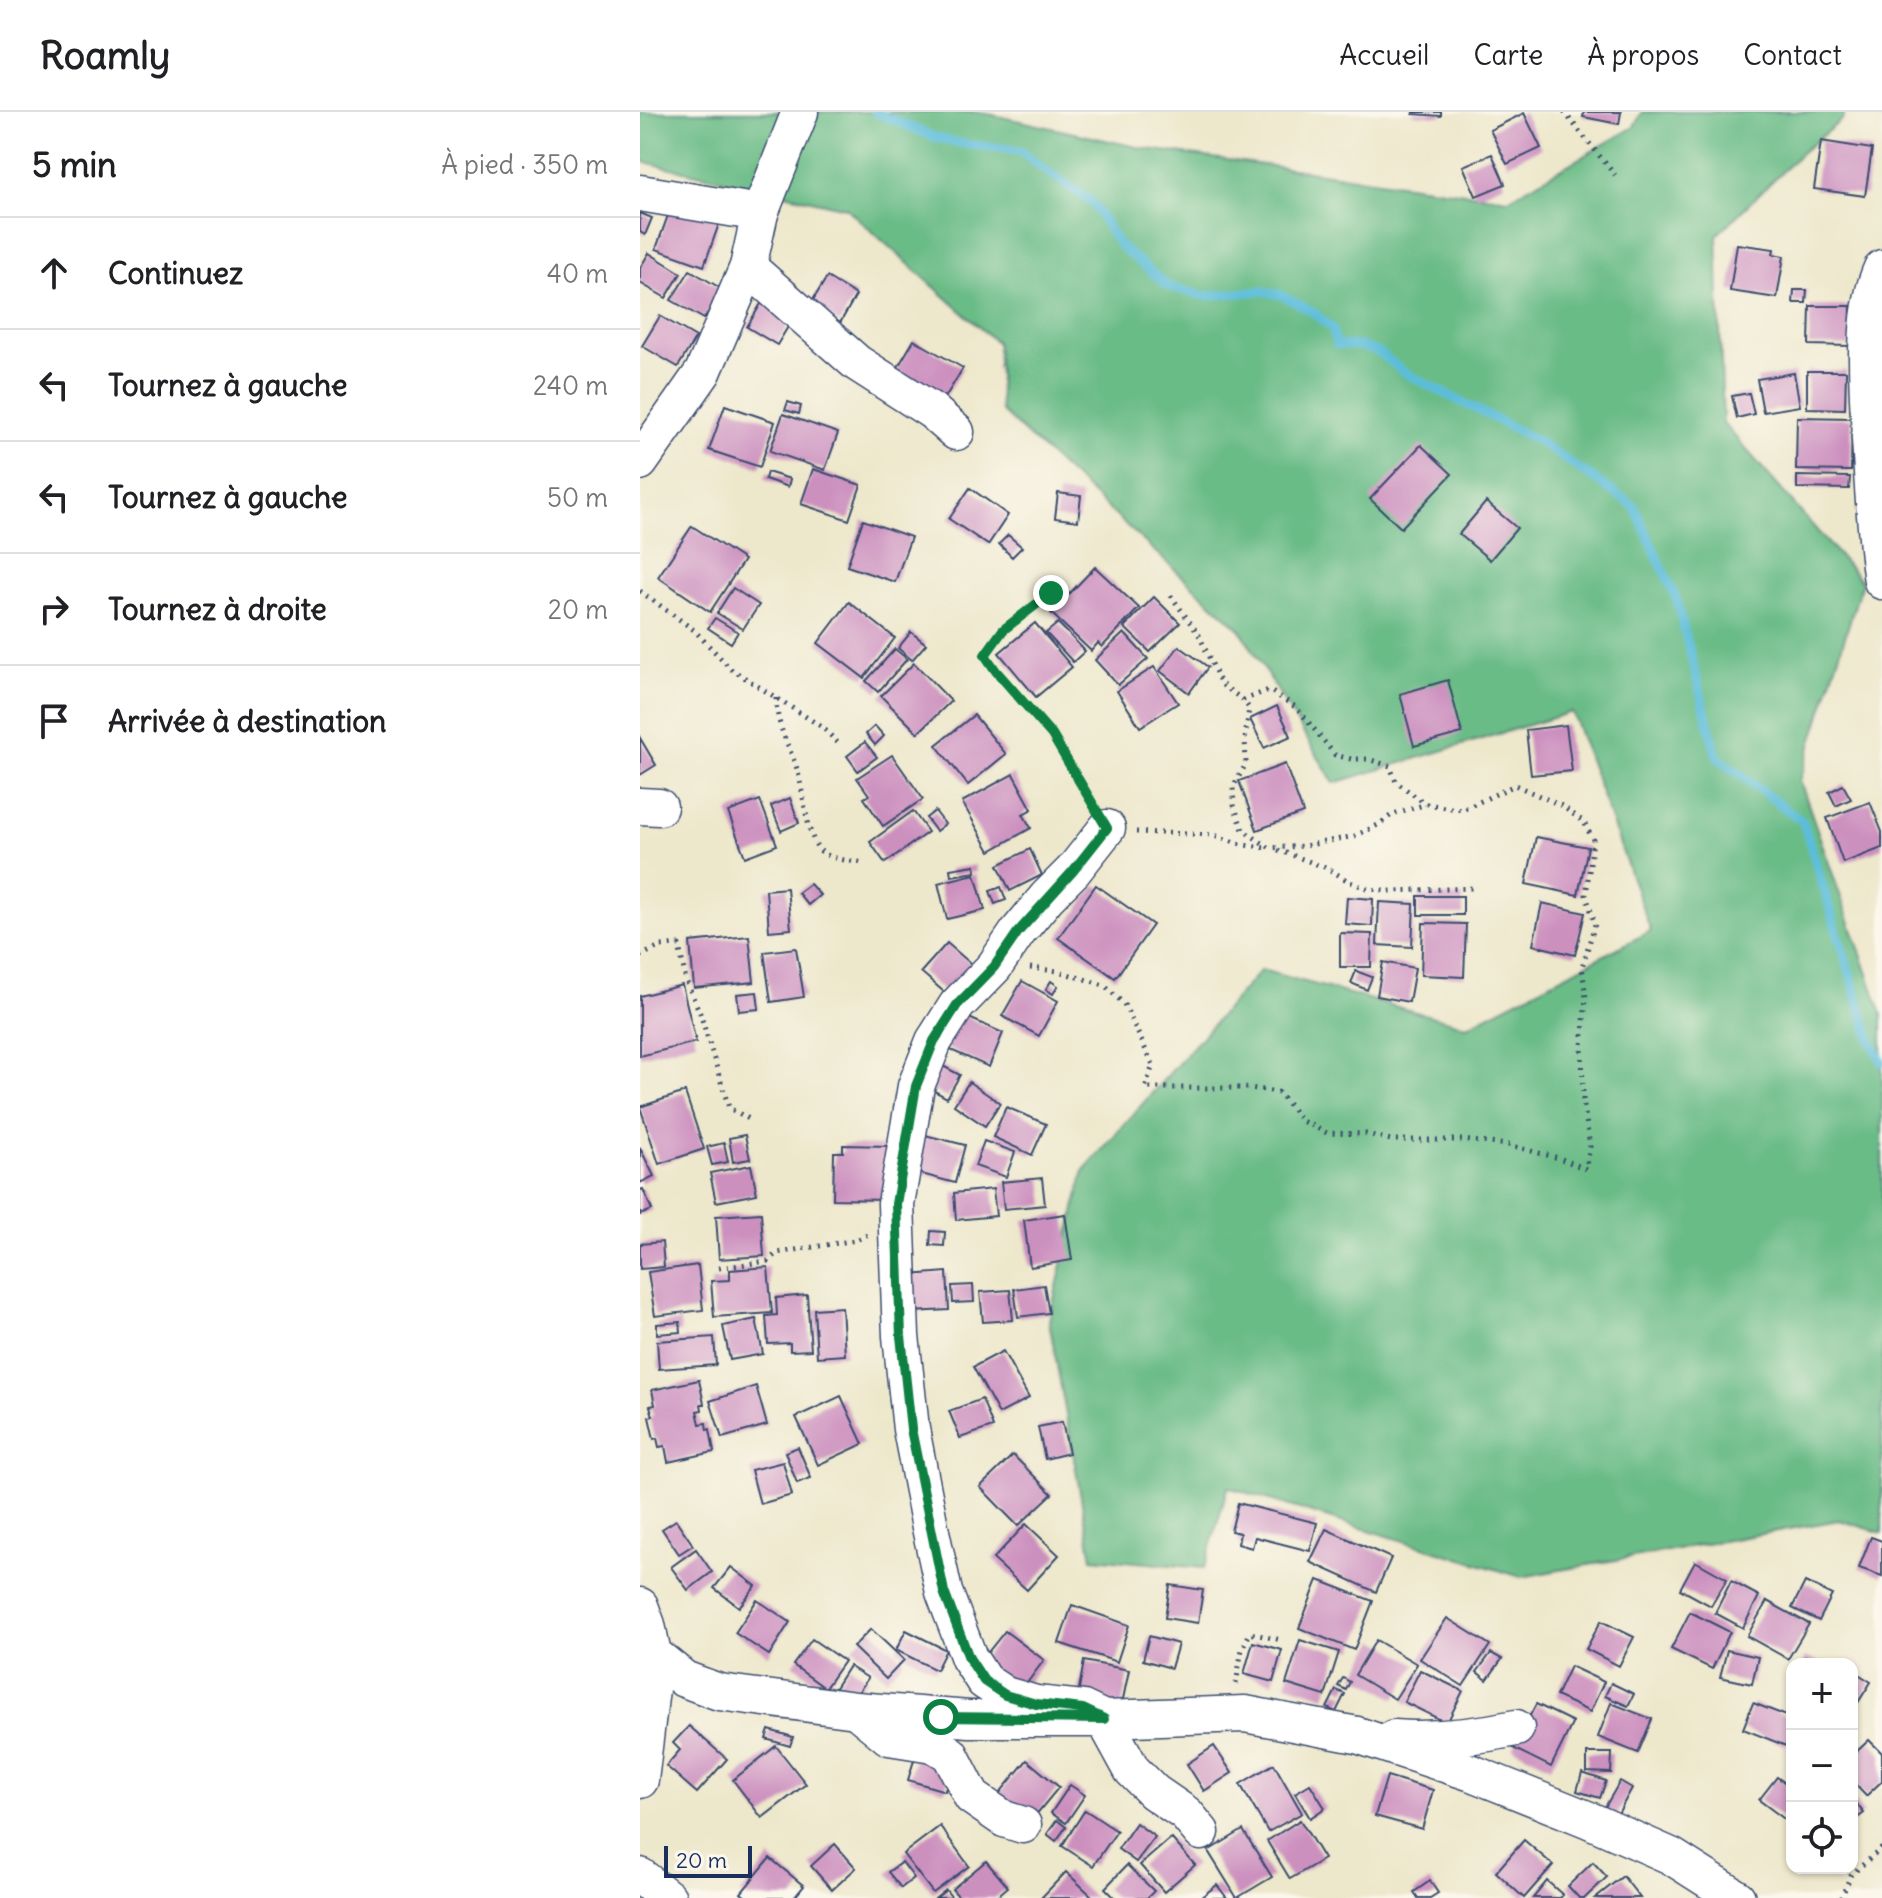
<!DOCTYPE html>
<html lang="fr">
<meta charset="utf-8">
<style>
body{margin:0;font-family:Delius,sans-serif;background:#f2f2f2;color:#202124}
.controls{position:absolute;right:24px;bottom:24px;display:grid;overflow:hidden;border-radius:16px;box-shadow:0 2px 6px #0004}
.controls button{width:72px;height:72px;display:grid;place-items:center;padding:0;border:0;border-bottom:2px solid #e0e0e0;background:#fff;color:#202124;font:40px sans-serif}
.scale{position:absolute;left:24px;bottom:20px;width:88px;box-sizing:border-box;padding-left:8px;border:4px solid #1b2f5e;border-top:0;font-size:22px;line-height:28px;white-space:nowrap;color:#1b2f5e;-webkit-text-stroke:6px #fbf7ec;paint-order:stroke}
.stop{position:absolute;width:24px;height:24px;margin:-18px;border:6px solid #0b8043;border-radius:50%;background:#fff}
.stop.end{background:#0b8043;border-color:#fff;box-shadow:0 2px 8px #0008}
.list{margin:0;padding:0;list-style:none}
h2{display:flex;justify-content:space-between;align-items:center;height:104px;margin:0;padding:0 32px;font-size:34px}
h2 small{font-size:26px;font-weight:400;color:#757577}
.list li{display:grid;grid-template-columns:52px 1fr auto;gap:24px;align-items:center;box-sizing:border-box;height:112px;padding:0 32px;border-top:2px solid #e0e0e0}
.list b{display:block;font-size:30px;white-space:nowrap}
.list em{font-size:26px;font-style:normal;color:#757577}
.icon{flex:none;width:44px;height:44px;fill:none;stroke:currentColor;stroke-width:2;stroke-linecap:round;stroke-linejoin:round}
.map{position:relative;flex:none;width:1242px;height:1786px;overflow:hidden}
header{display:flex;align-items:center;gap:48px;box-sizing:border-box;height:112px;padding:0 40px;background:#fff;border-bottom:2px solid #e0e0e0}
header strong{font-size:38px}
nav{display:flex;gap:44px;margin-inline-start:auto;font-size:28px}
main{display:flex}
aside{flex:1;background:#fff}
.map>svg:first-child{display:block}
</style>
<header>
<strong>Roamly</strong>
<nav><a>Accueil</a><a>Carte</a><a>À propos</a><a>Contact</a></nav>
</header>
<main>
<aside>
<h2>5 min<small>À pied · 350 m</small></h2>
<ul class="list">
<li><svg class="icon" aria-label="ahead" viewBox="0 0 24 24"><path d="M12 20V5M6 11l6-6 6 6"/></svg><div><b>Continuez</b></div><em>40 m</em></li>
<li><svg class="icon" aria-label="left" viewBox="0 0 24 24"><path d="M17 20v-9H6M10 6l-5 5 5 5"/></svg><div><b>Tournez à gauche</b></div><em>240 m</em></li>
<li><svg class="icon" aria-label="left" viewBox="0 0 24 24"><path d="M17 20v-9H6M10 6l-5 5 5 5"/></svg><div><b>Tournez à gauche</b></div><em>50 m</em></li>
<li><svg class="icon" aria-label="right" viewBox="0 0 24 24"><path d="M7 20v-9h11M14 6l5 5-5 5"/></svg><div><b>Tournez à droite</b></div><em>20 m</em></li>
<li><svg class="icon" aria-label="arrive" viewBox="0 0 24 24"><path d="M6 21V4h12l-3 4 3 4H6"/></svg><div><b>Arrivée à destination</b></div></li>
</ul>
</aside>
<div class="map">
<svg width="1242" height="1786" viewBox="0 0 1242 1786">
<rect width="100%" height="100%" fill="#fbf7ec"/>
<filter id="ink" filterUnits="userSpaceOnUse"><feTurbulence type="fractalNoise" baseFrequency=".0125" numOctaves="2"/><feDisplacementMap in="SourceGraphic" scale="16" xChannelSelector="R" yChannelSelector="G"/><feConvolveMatrix kernelMatrix="1 2 1 2 8 2 1 2 1" color-interpolation-filters="sRGB"/></filter>
<filter id="wash" filterUnits="userSpaceOnUse"><feTurbulence type="fractalNoise" baseFrequency=".006" numOctaves="4" result="noise"/><feDisplacementMap in="SourceGraphic" scale="32" xChannelSelector="R" yChannelSelector="G"/><feGaussianBlur stdDeviation="1.8" result="paint"/><feColorMatrix in="noise" values="0 0 0 0 0 0 0 0 0 0 0 0 0 0 0 0 0 1.4 0 .05"/><feComposite in="paint" operator="in"/></filter>
<g filter="url(#wash)">
<rect width="100%" height="100%" fill="#ede7cb"/>
<polygon fill="#6bbc87" stroke="#437672" stroke-width="2" points="0,0 340,0 501,36 868,87 994,15 1002,0 1205,0 1203,7 1162,40 1077,123 1083,311 1222,470 1160,669 1242,902 1242,1421 1199,1408 881,1465 588,1375 564,1456 452,1446 409,1209 444,1058 621,858 827,914 1011,819 932,600 694,671 600,517 361,299 357,231 206,96 0,49"/>
<g fill="none" stroke-linecap="round" stroke-linejoin="round">
<polyline stroke="#5cbdda" stroke-width="9" points="235,0 294,25 324,32 380,38 402,56 451,89 479,133 529,175 565,184 622,179 641,183 673,200 692,216 697,233 720,234 740,241 765,261 898,329 994,394 1036,486 1077,645 1163,710 1231,929 1242,950"/>
</g>
<g id="blocks">
<g fill="#cc90bf">
<polygon points="773,0 801,0 801,4 773,2"/>
<polygon points="944,0 981,0 979,12 943,5"/>
<polygon points="884,1 901,36 867,52 850,18"/>
<polygon points="1181,29 1232,37 1225,84 1174,77"/>
<polygon points="852,42 865,72 836,84 823,54"/>
<polygon points="32,92 80,109 64,154 16,137"/>
<polygon points="0,101 12,106 5,123 0,120"/>
<polygon points="1097,132 1134,137 1133,142 1144,144 1137,186 1090,179"/>
<polygon points="9,141 41,161 26,186 0,171 0,156"/>
<polygon points="50,158 82,177 64,207 31,188"/>
<polygon points="187,165 216,183 200,211 170,193"/>
<polygon points="1154,178 1167,178 1166,191 1153,191"/>
<polygon points="122,190 152,208 137,233 107,215"/>
<polygon points="1170,194 1211,194 1210,234 1169,233"/>
<polygon points="20,204 56,225 38,255 2,234"/>
<polygon points="274,228 323,256 300,294 252,265"/>
<polygon points="1167,259 1206,259 1205,297 1167,296"/>
<polygon points="1154,261 1160,294 1123,300 1117,267"/>
<polygon points="1109,281 1114,302 1097,306 1092,284"/>
<polygon points="148,290 161,294 159,302 145,298"/>
<polygon points="85,293 135,310 120,355 69,338"/>
<polygon points="143,302 198,321 185,358 130,339"/>
<polygon points="1157,305 1212,306 1211,359 1156,358"/>
<polygon points="781,333 812,362 761,416 730,387"/>
<polygon points="173,357 221,373 209,408 161,392"/>
<polygon points="127,360 150,367 148,375 125,367"/>
<polygon points="1157,364 1210,365 1209,377 1157,376"/>
<polygon points="330,376 368,403 348,433 309,407"/>
<polygon points="418,381 441,384 438,409 415,406"/>
<polygon points="846,390 877,416 850,448 819,422"/>
<polygon points="223,408 271,425 255,470 207,454"/>
<polygon points="52,414 104,448 70,500 18,465"/>
<polygon points="368,423 382,435 372,445 359,432"/>
<polygon points="455,455 499,496 462,535 458,531 451,539 411,501"/>
<polygon points="93,476 119,493 103,517 77,501"/>
<polygon points="514,485 540,511 510,540 484,515"/>
<polygon points="209,490 255,526 224,566 178,531"/>
<polygon points="75,506 98,520 91,531 68,516"/>
<polygon points="395,511 432,555 396,585 359,541"/>
<polygon points="418,511 445,539 433,550 406,521"/>
<polygon points="271,520 286,532 272,548 258,536"/>
<polygon points="484,521 508,547 478,573 455,548"/>
<polygon points="539,534 568,555 549,581 520,559"/>
<polygon points="255,537 267,547 238,580 226,569"/>
<polygon points="274,551 311,589 278,621 241,584"/>
<polygon points="514,555 538,591 500,615 477,579"/>
<polygon points="808,568 822,621 774,634 760,582"/>
<polygon points="637,594 651,624 624,636 610,607"/>
<polygon points="334,603 366,642 328,673 296,633"/>
<polygon points="926,613 932,659 891,663 886,618"/>
<polygon points="235,614 244,624 235,633 226,622"/>
<polygon points="0,626 16,653 0,663"/>
<polygon points="225,630 237,645 218,659 207,644"/>
<polygon points="252,643 283,687 243,714 224,686 229,683 217,666"/>
<polygon points="645,652 663,701 617,718 599,669"/>
<polygon points="373,662 392,697 383,702 391,716 350,739 322,690"/>
<polygon points="1203,673 1211,687 1196,694 1189,680"/>
<polygon points="150,686 159,711 141,719 131,694"/>
<polygon points="120,688 137,733 105,745 88,700"/>
<polygon points="1230,690 1242,720 1242,736 1203,751 1187,706"/>
<polygon points="273,699 288,720 245,751 230,730"/>
<polygon points="295,699 305,712 296,719 286,706"/>
<polygon points="896,725 948,735 938,783 886,772"/>
<polygon points="390,737 402,763 370,779 358,753"/>
<polygon points="335,753 336,760 311,764 310,757"/>
<polygon points="335,762 345,798 307,807 298,771"/>
<polygon points="170,772 180,783 168,793 158,781"/>
<polygon points="456,773 513,813 475,866 418,826"/>
<polygon points="361,775 366,788 355,792 350,779"/>
<polygon points="147,776 151,817 129,819 126,778"/>
<rect x="778" y="784" width="45" height="19"/>
<polygon points="707,785 733,787 732,814 705,812"/>
<polygon points="739,790 774,792 772,835 737,833"/>
<polygon points="902,791 945,801 935,843 893,833"/>
<polygon points="783,811 826,812 824,865 781,863"/>
<polygon points="700,821 732,822 731,855 700,855"/>
<polygon points="109,824 114,870 54,876 50,830"/>
<polygon points="307,831 337,857 311,886 281,860"/>
<polygon points="156,836 164,885 131,890 124,840"/>
<polygon points="743,850 775,856 769,890 737,884"/>
<polygon points="716,859 732,865 727,878 711,871"/>
<polygon points="382,869 418,889 399,924 362,904"/>
<polygon points="411,869 418,874 413,882 406,877"/>
<polygon points="42,873 56,930 0,944 0,884"/>
<polygon points="117,880 119,897 99,899 97,882"/>
<polygon points="320,902 363,921 349,955 306,936"/>
<polygon points="299,952 320,963 307,986 287,975"/>
<polygon points="329,970 360,991 345,1014 314,993"/>
<polygon points="45,980 64,1037 19,1052 0,995"/>
<polygon points="366,995 406,1012 392,1043 353,1025"/>
<polygon points="105,1023 110,1047 93,1050 89,1026"/>
<polygon points="285,1023 325,1033 315,1071 274,1060"/>
<polygon points="344,1029 375,1040 366,1065 335,1054"/>
<polygon points="84,1031 88,1050 72,1053 67,1035"/>
<polygon points="203,1033 250,1034 249,1088 193,1087 194,1040 203,1040"/>
<polygon points="0,1036 14,1064 0,1071"/>
<polygon points="111,1053 117,1082 76,1090 70,1061"/>
<polygon points="402,1066 405,1093 364,1097 361,1070"/>
<polygon points="3,1077 12,1098 0,1103 0,1078"/>
<polygon points="353,1077 356,1104 316,1108 314,1081"/>
<polygon points="121,1101 124,1144 79,1147 76,1104"/>
<polygon points="425,1102 432,1148 390,1155 384,1108"/>
<polygon points="291,1119 305,1120 304,1134 290,1133"/>
<polygon points="22,1130 24,1155 0,1157 0,1132"/>
<polygon points="58,1153 63,1198 15,1204 8,1160"/>
<polygon points="128,1155 132,1201 74,1205 71,1169 90,1168 90,1158"/>
<polygon points="307,1160 309,1198 272,1200 269,1163"/>
<polygon points="333,1173 334,1190 313,1191 312,1174"/>
<polygon points="404,1173 409,1201 378,1205 374,1177"/>
<polygon points="370,1178 373,1208 343,1210 340,1180"/>
<polygon points="167,1183 171,1238 150,1239 150,1231 128,1232 126,1204 137,1203 136,1186"/>
<polygon points="202,1195 205,1243 177,1245 174,1197"/>
<polygon points="116,1207 123,1242 90,1248 83,1214"/>
<polygon points="40,1210 41,1220 17,1222 17,1212"/>
<polygon points="74,1225 76,1253 19,1257 17,1229"/>
<polygon points="363,1239 389,1286 359,1302 333,1255"/>
<polygon points="59,1268 64,1292 61,1292 62,1298 57,1299 60,1312 66,1311 67,1318 70,1317 74,1340 28,1350 25,1334 19,1335 17,1326 14,1327 9,1305 13,1304 10,1294 15,1293 12,1278"/>
<polygon points="116,1274 127,1313 82,1326 70,1289"/>
<polygon points="201,1284 223,1332 178,1353 156,1305"/>
<polygon points="342,1287 353,1315 320,1326 309,1299"/>
<polygon points="422,1310 429,1341 405,1347 398,1315"/>
<polygon points="158,1335 171,1366 157,1371 145,1340"/>
<polygon points="373,1343 412,1382 378,1414 340,1375"/>
<polygon points="143,1350 152,1383 120,1392 111,1358"/>
<polygon points="598,1391 677,1411 670,1439 615,1425 612,1436 598,1432 600,1421 591,1419"/>
<polygon points="36,1408 53,1433 39,1442 22,1417"/>
<polygon points="386,1412 419,1443 387,1478 353,1447"/>
<polygon points="686,1417 751,1446 736,1480 670,1450"/>
<polygon points="1231,1425 1242,1429 1242,1464 1219,1456"/>
<polygon points="56,1437 72,1460 48,1478 31,1455"/>
<polygon points="1055,1449 1087,1467 1071,1494 1040,1477"/>
<polygon points="91,1455 116,1474 99,1495 74,1476"/>
<polygon points="678,1468 733,1489 714,1538 659,1516"/>
<polygon points="1091,1469 1119,1484 1103,1516 1075,1501"/>
<polygon points="1165,1470 1192,1483 1179,1509 1152,1496"/>
<polygon points="530,1473 563,1478 558,1511 525,1506"/>
<polygon points="117,1488 150,1510 129,1543 95,1521"/>
<polygon points="1127,1489 1169,1512 1148,1547 1107,1524"/>
<polygon points="432,1493 489,1513 477,1550 419,1531"/>
<polygon points="1050,1500 1090,1520 1072,1557 1031,1537"/>
<polygon points="807,1506 850,1533 823,1574 780,1547"/>
<polygon points="961,1509 994,1525 979,1554 946,1537"/>
<polygon points="231,1517 264,1548 246,1567 213,1535"/>
<polygon points="266,1518 306,1538 296,1558 256,1538"/>
<polygon points="365,1519 404,1548 381,1579 341,1549"/>
<polygon points="509,1524 538,1532 531,1556 503,1548"/>
<polygon points="172,1527 204,1549 185,1576 153,1553"/>
<polygon points="660,1528 699,1540 685,1584 646,1572"/>
<polygon points="736,1528 777,1552 755,1587 715,1563"/>
<polygon points="613,1530 642,1538 633,1570 604,1562"/>
<polygon points="1087,1538 1118,1545 1112,1572 1080,1565"/>
<polygon points="851,1541 862,1547 847,1568 837,1560"/>
<polygon points="1165,1545 1182,1552 1162,1552"/>
<polygon points="444,1549 489,1558 481,1597 437,1589"/>
<polygon points="209,1554 228,1566 211,1591 193,1579"/>
<polygon points="930,1554 964,1570 950,1600 916,1584"/>
<polygon points="780,1558 823,1579 807,1611 764,1590"/>
<polygon points="1212,1558 1231,1570 1212,1600"/>
<polygon points="703,1566 710,1570 706,1578 698,1574"/>
<polygon points="971,1571 994,1582 988,1594 965,1584"/>
<polygon points="696,1578 705,1582 696,1600 687,1596"/>
<polygon points="971,1591 1012,1607 998,1641 958,1625"/>
<polygon points="1113,1591 1152,1606 1152,1620 1146,1634 1103,1617"/>
<polygon points="896,1592 933,1610 911,1655 873,1636"/>
<polygon points="49,1614 87,1647 57,1681 26,1654 40,1638 33,1631"/>
<polygon points="129,1618 153,1625 150,1634 126,1627"/>
<polygon points="1229,1628 1242,1641 1242,1669 1226,1684 1212,1669 1212,1644"/>
<polygon points="136,1634 166,1672 122,1706 93,1668"/>
<polygon points="574,1634 592,1661 564,1679 547,1652"/>
<polygon points="278,1635 312,1653 305,1679 268,1668"/>
<polygon points="947,1641 972,1641 971,1661 947,1660"/>
<polygon points="387,1648 419,1675 390,1710 358,1683"/>
<polygon points="634,1652 662,1701 628,1720 600,1672"/>
<polygon points="942,1661 966,1669 960,1686 937,1679"/>
<polygon points="747,1664 793,1678 782,1717 735,1704"/>
<polygon points="1137,1665 1152,1676 1152,1703 1147,1709 1119,1688"/>
<polygon points="980,1669 992,1676 974,1709 961,1702"/>
<polygon points="670,1672 685,1696 670,1706 655,1681"/>
<polygon points="430,1673 445,1683 426,1711 411,1701"/>
<polygon points="1212,1687 1224,1701 1212,1710"/>
<polygon points="445,1698 477,1719 453,1754 422,1734"/>
<polygon points="417,1708 426,1715 416,1729 407,1722"/>
<polygon points="660,1708 684,1747 650,1767 627,1729"/>
<polygon points="496,1711 515,1725 496,1750 478,1737"/>
<polygon points="300,1714 329,1754 293,1781 263,1742"/>
<polygon points="603,1718 632,1765 597,1786 568,1739"/>
<polygon points="531,1726 555,1753 524,1780 500,1753"/>
<polygon points="884,1728 913,1753 884,1786 856,1760"/>
<polygon points="195,1732 216,1756 192,1778 171,1754"/>
<polygon points="130,1746 164,1774 154,1786 107,1786 101,1781"/>
<polygon points="346,1749 368,1775 355,1786 320,1786 312,1777"/>
<polygon points="262,1750 274,1766 261,1776 248,1760"/>
<polygon points="953,1750 967,1765 945,1786 939,1786 928,1774"/>
<polygon points="487,1753 514,1779 507,1786 475,1786 465,1776"/>
<polygon points="426,1760 454,1786 401,1786"/>
<polygon points="983,1764 1000,1786 955,1786"/>
<polygon points="790,1769 798,1781 790,1786 778,1786 774,1780"/>
<polygon points="907,1769 923,1783 920,1786 893,1786"/>
<polygon points="577,1773 587,1786 560,1786"/>
<polygon points="306,1778 312,1786 296,1786"/>
</g>
</g>
</g>
<g filter="url(#ink)">
<use href="#blocks" fill-opacity="0" stroke="#3a4b6e" stroke-width="2"/>
<g fill="none" stroke-linecap="round" stroke-linejoin="round">
<g stroke="#3a4b6e" stroke-width="39">
<g id="minor">
<polyline points="0,81 120,101"/>
<polyline points="108,155 217,251 292,299 316,320"/>
<path d="M1242 156C1220 204 1228 275 1230 327 1233 375 1235 422 1242 469"/>
<polyline points="0,350 63,260 108,155 120,101 160,0"/>
<polyline points="0,694 19,695"/>
<polyline points="467,716 433,759 407,785 378,820 354,855 317,893 294,929 276,974 256,1092 261,1224 271,1317 290,1415 304,1480 329,1546 344,1569 365,1583 396,1592 443,1597 464,1607 492,1658 514,1680 546,1702 561,1720"/>
<polyline points="0,1494 7,1513 13,1542 44,1567 79,1580 216,1598 329,1607 464,1607 605,1602 717,1623 832,1661 947,1707 1031,1744 1097,1786"/>
<polyline points="221,1602 249,1625 293,1632 310,1642 332,1685 364,1707 383,1713"/>
<path d="M754 1626C794 1629 837 1624 876 1616"/>
<polyline points="0,1668 11,1577 13,1542"/>
<polyline points="0,1764 28,1786"/>
</g>
</g>
<g stroke="#3a4b6e" stroke-width="5" stroke-dasharray="2 6" stroke-linecap="butt">
<polyline points="924,0 975,63"/>
<polyline points="0,479 54,518 91,557 182,615 200,633"/>
<polyline points="411,481 363,518 345,543 356,559 412,623 453,691"/>
<path d="M136 586C137 622 154 638 160 669 164 686 168 730 182 740 193 748 212 749 225 751"/>
<polyline points="603,588 629,578 657,596 695,643 711,647 728,647 750,654 756,670 786,692"/>
<polyline points="496,720 574,723 604,733 628,736"/>
<polyline points="638,738 687,756 710,770 729,777 750,779 834,776"/>
<polyline points="0,844 21,834 39,833 46,869 60,901 89,996 111,1008"/>
<polyline points="390,856 418,859 464,873 484,892 513,953 505,976 610,976 638,980 662,1009 687,1021 726,1022 751,1028 822,1028 868,1033 919,1046 946,1057 950,1034 943,988 942,934 946,886 942,855 955,812 946,783 953,728 944,710 922,694 875,673 822,698 787,692 753,702 738,713 715,724 664,734 630,736 603,718 594,693 593,675 606,652 605,627 609,596 603,588 581,572 559,523 529,481"/>
<polyline points="79,1156 128,1149 137,1141 216,1128 227,1123"/>
<polyline points="596,1572 602,1537 610,1521 641,1528"/>
<polyline points="1201,1786 1211,1763 1242,1736"/>
</g>
<use href="#minor" stroke="#fff" stroke-width="36"/>
</g>
</g>
<g fill="none" stroke-linecap="round" stroke-linejoin="round" filter="url(#ink)">
<polyline stroke="#0b8043" stroke-width="10" points="301,1605 464,1607 443,1597 396,1592 365,1583 344,1569 329,1546 304,1480 271,1317 261,1224 256,1092 276,974 294,929 317,893 354,855 378,820 433,759 467,716 412,623 356,559 345,543 363,518 411,481"/>
</g>
</svg>
<div class="controls">
<button>+</button>
<button>−</button>
<button><svg class="icon" aria-label="locate" viewBox="0 0 24 24"><circle cx="12" cy="12" r="6"/><path d="M12 2v4M12 18v4M2 12h4M18 12h4"/></svg></button>
</div>
<div class="scale">20 m</div>
<div class="stop" style="left:301px;top:1605px"></div>
<div class="stop end" style="left:411px;top:481px"></div>
</div>
</main>
